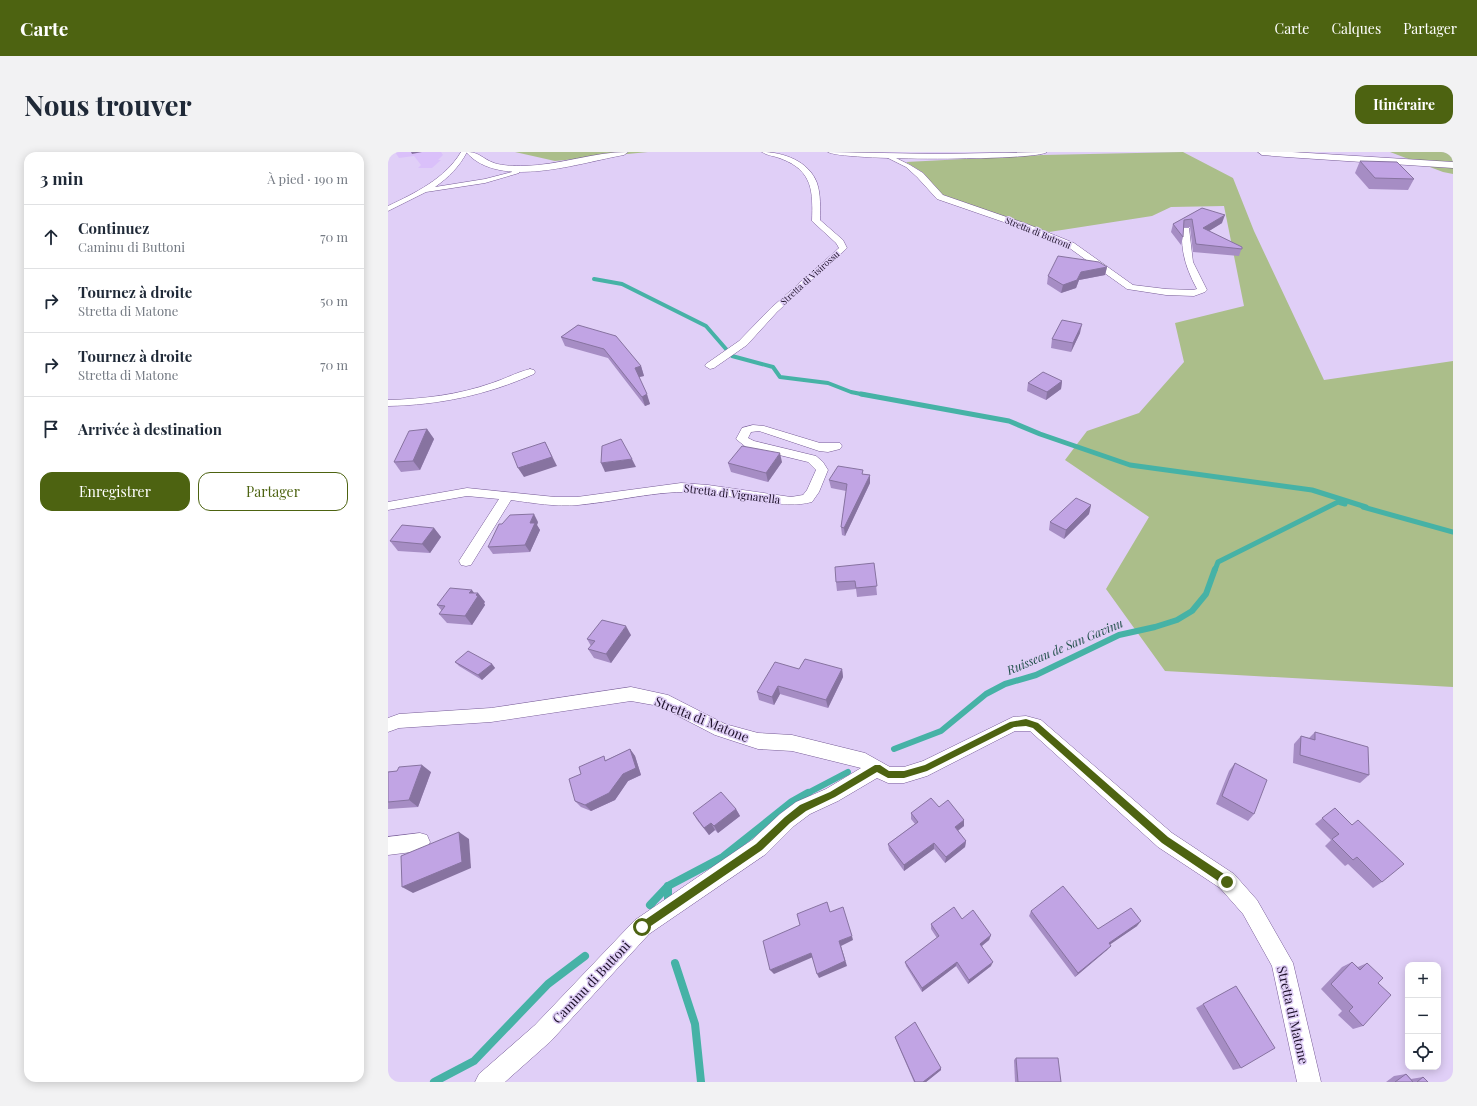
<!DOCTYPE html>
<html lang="fr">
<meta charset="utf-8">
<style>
body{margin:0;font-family:"Playfair Display",serif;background:#f2f2f3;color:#1f2937}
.controls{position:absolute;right:12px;bottom:12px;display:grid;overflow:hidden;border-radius:8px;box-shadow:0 2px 10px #0003}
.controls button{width:36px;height:36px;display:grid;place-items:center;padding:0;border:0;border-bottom:1px solid #e0e1e3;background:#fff;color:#1f2937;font:20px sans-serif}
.stop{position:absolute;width:12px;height:12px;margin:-9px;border:3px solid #4d6311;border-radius:50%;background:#fff}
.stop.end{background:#4d6311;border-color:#fff;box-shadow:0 1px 4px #0008}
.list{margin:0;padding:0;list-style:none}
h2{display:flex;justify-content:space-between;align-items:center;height:52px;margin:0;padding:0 16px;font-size:17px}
h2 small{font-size:13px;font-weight:400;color:#747a83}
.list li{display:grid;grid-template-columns:26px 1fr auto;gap:12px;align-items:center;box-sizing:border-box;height:64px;padding:0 16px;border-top:1px solid #e0e1e3}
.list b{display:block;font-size:15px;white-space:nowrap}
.list p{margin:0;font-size:13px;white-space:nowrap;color:#747a83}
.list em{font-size:13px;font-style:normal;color:#747a83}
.actions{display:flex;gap:8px;padding:12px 16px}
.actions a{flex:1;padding:9px 0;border:1px solid #4d6311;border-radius:12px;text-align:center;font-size:14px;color:#4d6311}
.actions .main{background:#4d6311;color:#fff}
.icon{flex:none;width:22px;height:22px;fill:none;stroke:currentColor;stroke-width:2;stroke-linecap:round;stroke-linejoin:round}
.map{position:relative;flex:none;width:1065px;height:930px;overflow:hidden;border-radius:12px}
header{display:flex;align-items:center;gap:24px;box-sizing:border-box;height:56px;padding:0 20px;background:#4d6311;color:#fff}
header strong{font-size:19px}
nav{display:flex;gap:22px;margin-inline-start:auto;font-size:14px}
.intro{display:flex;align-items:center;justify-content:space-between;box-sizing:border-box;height:96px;padding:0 24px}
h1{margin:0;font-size:28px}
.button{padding:10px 18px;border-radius:12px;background:#4d6311;color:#fff;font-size:14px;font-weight:700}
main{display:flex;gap:24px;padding:0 24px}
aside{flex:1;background:#fff;border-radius:12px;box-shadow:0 2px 10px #0003}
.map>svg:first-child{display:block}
</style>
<header>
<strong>Carte</strong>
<nav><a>Carte</a><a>Calques</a><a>Partager</a></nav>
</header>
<div class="intro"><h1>Nous trouver</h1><a class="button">Itinéraire</a></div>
<main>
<aside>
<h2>3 min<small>À pied · 190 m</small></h2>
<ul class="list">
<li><svg class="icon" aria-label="ahead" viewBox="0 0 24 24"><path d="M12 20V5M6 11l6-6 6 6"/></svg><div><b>Continuez</b><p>Caminu di Buttoni</p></div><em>70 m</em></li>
<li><svg class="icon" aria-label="right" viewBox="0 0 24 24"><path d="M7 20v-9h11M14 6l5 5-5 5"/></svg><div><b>Tournez à droite</b><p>Stretta di Matone</p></div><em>50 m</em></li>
<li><svg class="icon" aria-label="right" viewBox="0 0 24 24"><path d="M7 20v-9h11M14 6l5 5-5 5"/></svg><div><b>Tournez à droite</b><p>Stretta di Matone</p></div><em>70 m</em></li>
<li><svg class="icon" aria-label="arrive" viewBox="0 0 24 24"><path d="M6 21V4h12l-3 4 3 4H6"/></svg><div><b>Arrivée à destination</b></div></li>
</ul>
<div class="actions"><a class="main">Enregistrer</a><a>Partager</a></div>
</aside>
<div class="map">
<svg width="1065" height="930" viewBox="0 0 1065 930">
<rect width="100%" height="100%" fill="#e0cff7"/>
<polygon fill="#dac0fa" points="7,0 53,0 55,3 50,8 53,8 44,16 30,16 33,13 26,4 11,6"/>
<g fill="#abbe8a">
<polygon points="127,0 260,0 167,9"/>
<polygon points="795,0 845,26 866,79 936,228 1065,209 1065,535 777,519 718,437 761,365 677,308 699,279 751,261 796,210 787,171 856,154 836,54 783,55 764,64 661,80 555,43 534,20 518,10 655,3"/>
<polygon points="1002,0 1065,0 1065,22 1055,20"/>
</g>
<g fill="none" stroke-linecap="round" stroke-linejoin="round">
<g stroke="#46b2a6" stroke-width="4">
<polyline points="206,127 234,132 318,174 338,197"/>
<polyline points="344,204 385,215 392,225 440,231 463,240 478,243"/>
</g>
<g stroke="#46b2a6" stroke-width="5">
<polyline points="473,242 621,269 652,282 742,313 924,338 978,355"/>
<polyline points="975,355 1065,380"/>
<polyline points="827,418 830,410 950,350 957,352"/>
</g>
<g stroke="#46b2a6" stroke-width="6">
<polyline points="506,597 553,579 598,542 617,532 648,523 731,483 767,475 789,468 804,459 818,442 827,417"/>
<polyline points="418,642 460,620"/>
</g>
<g stroke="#46b2a6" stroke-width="8">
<polyline points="280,734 280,747"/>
<polyline points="262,753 280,734 335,705 404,650 420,641"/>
<polyline points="287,811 307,872 313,930"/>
<polyline points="46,930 86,909 160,832 197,804"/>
</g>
<g stroke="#775c97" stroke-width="1">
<g id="minor">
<path d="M73 0H79C71 15 61 25 47 35L97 27 124 20 123 16 126 14 132 18 131 21 97 31 38 40 0 59V54C27 41 57 27 73 0Z"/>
<path d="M374 0C395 0 421 9 429 31 433 43 432 56 432 68L455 88 459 96 389 160 359 193 326 216 322 217 317 214 318 212 351 189 383 156 451 96 448 91 424 69C425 40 425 19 394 7 388 4 379 4 374 0Z"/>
<path d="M500 2 522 13 535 21 555 43 639 72 686 91 745 133 778 137 805 138 809 137C798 117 793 100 794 78L795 76H801L805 110 819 138 817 140 806 144 778 143 739 137 680 95 633 76 549 47 529 25 518 15 498 5 497 4Z"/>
<path d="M142 217 146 218 147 220 146 222C99 243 51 253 0 254V248C35 247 70 243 104 231 117 227 129 220 142 217Z"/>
<path d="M365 273 376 274 432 291H452L454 294 452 297 440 300 431 299 371 279 363 280 360 286 366 289 428 304 435 310 440 318 431 340 424 350C395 358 351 345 321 341 277 336 234 349 190 353 168 355 145 351 123 348L83 413 78 414 73 413 71 409 111 347 79 344 0 358V350L79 336 167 345H189L293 331 320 333 403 345 415 343 419 338 428 318 420 310 358 295 348 287 354 276Z"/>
<polygon points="243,535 280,543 337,572 370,581 404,583 477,601 502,615 516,615 535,609 625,565 638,564 653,568 784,681 846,722 869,748 905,811 933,930 909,930 884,814 855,762 832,736 770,695 642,579 627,579 539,624 516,631 500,631 489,626 450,649 422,662 406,674 378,702 261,782 163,889 117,930 87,930 91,922 147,873 247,768 364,688 392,662 408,650 438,637 473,616 404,599 370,597 327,583 271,554 243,549 103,570 11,576 0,580 0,566 11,562 103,556"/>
<polygon points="32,681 39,683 42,690 39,697 32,699 0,703 0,685"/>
</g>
</g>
<g stroke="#775c97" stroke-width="1">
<g id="tertiary">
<path d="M78 0C92 0 93 6 106 11 115 14 127 14 136 14 172 13 205 0 240 0L236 3C194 10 111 39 78 0Z"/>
<path d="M440 0 550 2 659 0C650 9 449 9 440 0Z"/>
<polygon points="870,0 904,0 1065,10 1065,16 898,5 874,3"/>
</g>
</g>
<use href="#minor" fill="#fff" fill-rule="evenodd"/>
<use href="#tertiary" fill="#fff" fill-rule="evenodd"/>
</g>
<g fill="#a68dc4">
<polygon points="972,9 1026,27 1020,38 981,37 967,21"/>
<polygon points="814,56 834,71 821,79 854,95 851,104 805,100 802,75 795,75 795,85 793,93 783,80 785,72"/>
<polygon points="719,115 717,123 691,128 688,136 673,141 659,132 660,124"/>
<polygon points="190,173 253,214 256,224 251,225 262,252 257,254 220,206 177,194 173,185"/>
<polygon points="692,181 683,200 663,196 664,187"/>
<polygon points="674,229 673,237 658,248 639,239 640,231"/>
<polygon points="39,277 46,287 32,318 13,320 6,310"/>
<polygon points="394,310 380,330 343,320 340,311"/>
<polygon points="476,322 482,323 482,331 457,384 454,383 453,375 458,339 443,336 441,328"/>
<polygon points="703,353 701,362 676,387 661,378 662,370"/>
<polygon points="150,370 149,373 152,378 142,400 105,402 100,395"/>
<polygon points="46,376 53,385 42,401 10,399 2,389"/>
<polygon points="486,411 489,443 469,445 468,437 449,439 448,430"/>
<polygon points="86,441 90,441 97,450 96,451 97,453 84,473 59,471 51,462 54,459 49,453"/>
<polygon points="243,483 223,511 206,506 200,497 203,494 199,487"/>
<polygon points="67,510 104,512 107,516 94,528 71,514"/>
<polygon points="411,517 454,517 455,525 440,556 392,542 386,553 371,548 369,540"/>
<polygon points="927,580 981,623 972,631 905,611 906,592 913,584 921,586"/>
<polygon points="242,597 247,604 253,623 240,629 227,648 203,659 193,655 187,649 193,622 218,608"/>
<polygon points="847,611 866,662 860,669 828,652 841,619"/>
<polygon points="9,619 43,620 30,655 0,657 0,620"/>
<polygon points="551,655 576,674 570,679 578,689 577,695 557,711 546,697 516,719 501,698 500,692 527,672 523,667 523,661"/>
<polygon points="947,656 994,730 985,736 960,712 957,714 937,694 943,688 927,672"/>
<polygon points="348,657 352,664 330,681 327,678 321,683 309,668 305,661"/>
<polygon points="643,759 710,777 749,774 722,792 719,798 687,825 641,764"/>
<polygon points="574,767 603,783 601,788 594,794 603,814 580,832 568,814 534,840 518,814 517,810 549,786 543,777 543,772"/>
<polygon points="964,810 970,815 979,811 990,831 975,874 965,877 950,863 954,859 933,837 954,815"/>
<polygon points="815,852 853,916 845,918 808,856"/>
<polygon points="507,885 553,916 553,918 538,930 526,930 508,888"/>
<polygon points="628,906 673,930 627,930 626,908"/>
<polygon points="1018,922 1023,927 1035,925 1040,930 998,930 1006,924"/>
</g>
<g fill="#8773a0">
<polygon points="23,0 34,0 24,2"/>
<polygon points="837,63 834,71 813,84 815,76"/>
<polygon points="719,115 717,123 691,128 688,136 673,141 675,133 693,120"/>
<polygon points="694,172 692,181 683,200 685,191"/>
<polygon points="253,214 256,224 251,225 247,216"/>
<polygon points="674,229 673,237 658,248 659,240"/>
<polygon points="259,242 262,252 257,254 254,245"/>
<polygon points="39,277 46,287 32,318 25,309"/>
<polygon points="157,290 169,314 136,325 130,316"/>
<polygon points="392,301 394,310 380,330 378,321"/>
<polygon points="244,307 248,315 217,320 213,311"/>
<polygon points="482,323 482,331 457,384 456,376"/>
<polygon points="703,353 701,362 676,387 678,378"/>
<polygon points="146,362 150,370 149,373 152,378 142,400 137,393 142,371"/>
<polygon points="46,376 53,385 42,401 34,392"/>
<polygon points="84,438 89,445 88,443 90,441 97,450 96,451 97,453 84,473 77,464 81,441"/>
<polygon points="238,474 243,483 223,511 218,502"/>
<polygon points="104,512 107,516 94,528 90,523"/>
<polygon points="454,517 455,525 440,556 438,548"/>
<polygon points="390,534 392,542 386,553 384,545"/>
<polygon points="242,597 247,604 253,623 240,629 227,648 203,659 197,653"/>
<polygon points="34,613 43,620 30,655 21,648"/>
<polygon points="348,657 352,664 330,681 326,674"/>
<polygon points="576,668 576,674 566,681 567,675"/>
<polygon points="323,671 327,678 321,683 316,676"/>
<polygon points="71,680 81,687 83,716 25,741 14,735"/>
<polygon points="578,689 577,695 557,711 558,705"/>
<polygon points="546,691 546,697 516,719 516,713"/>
<polygon points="753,769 749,774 717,796 721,791"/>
<polygon points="603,783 601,788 591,796 592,792"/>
<polygon points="464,784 465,788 453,794 459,814 431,826 429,822 451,789"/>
<polygon points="723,794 719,798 687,825 690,821"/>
<polygon points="423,801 425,805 386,822 382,818"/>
<polygon points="569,810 568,814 534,840 534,836"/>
<polygon points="605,810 603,814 580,832 581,828"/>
<polygon points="553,916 553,918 538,930 535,930"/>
</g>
<g fill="#c1a4e4" stroke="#8773a0">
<polygon points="972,9 1009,10 1026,27 987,26"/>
<polygon points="814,56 837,63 815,76 854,95 854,97 808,92 804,67 796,68 795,85 785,72"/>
<polygon points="670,104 711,110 719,115 693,120 689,128 675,133 660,124"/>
<polygon points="674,168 694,172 685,191 664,187"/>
<polygon points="190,173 228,184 253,214 247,216 259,242 254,245 216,197 173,185"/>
<polygon points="655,220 674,229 659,240 640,231"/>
<polygon points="39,277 25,309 6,310 21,279"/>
<polygon points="233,287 244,307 213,311 214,294"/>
<polygon points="157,290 164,305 130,316 124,301"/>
<polygon points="354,294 392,301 378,321 340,311"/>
<polygon points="450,314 475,318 474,322 482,323 456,376 453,375 459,332 441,328"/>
<polygon points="688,346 703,353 678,378 662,370"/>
<polygon points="146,362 142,371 147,371 137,393 100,395 111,372 114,372 122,363"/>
<polygon points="14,373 46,376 34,392 2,389"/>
<polygon points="486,411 489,434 468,436 467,429 448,430 447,415"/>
<polygon points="62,436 84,438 81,441 90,441 88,443 90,444 77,464 51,462 57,454 49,453"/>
<polygon points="214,468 238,474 218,502 200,497 207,489 199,487"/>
<polygon points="80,499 104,512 90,523 67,510"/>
<polygon points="417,507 454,517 438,548 390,534 384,545 369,540 387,510 411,517"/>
<polygon points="927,580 980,595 981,623 912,603 913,584 927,588"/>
<polygon points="242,597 248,616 235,622 221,641 197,653 187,649 181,627 193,622 191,615 216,604 217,609"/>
<polygon points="847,611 879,628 866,662 834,644"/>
<polygon points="34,613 21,648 0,650 0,620 9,619 11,615"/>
<polygon points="333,640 348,657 326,674 323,671 316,676 305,661"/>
<polygon points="543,646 551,655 560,648 576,668 567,675 578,689 558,705 546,691 516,713 500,692 530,670 523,661"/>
<polygon points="947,656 964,673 970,668 1016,712 994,730 969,705 965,708 944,687 951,682 934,666"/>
<polygon points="71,680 74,710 14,735 13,704"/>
<polygon points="675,734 710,777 743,756 753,769 721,791 723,794 690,821 643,759"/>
<polygon points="439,750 442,760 455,755 464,784 451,789 457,809 429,822 423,801 382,818 375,789 412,773 409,762"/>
<polygon points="566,755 574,767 585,758 603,783 592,792 605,810 581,828 569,810 534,836 517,810 551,784 543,772"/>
<polygon points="964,810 972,818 979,811 995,826 990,831 1003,843 975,874 961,859 965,855 943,832"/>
<polygon points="848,834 887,896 853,916 815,852"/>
<polygon points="527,870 553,916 535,930 527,930 507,885"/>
<polygon points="628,906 670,906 673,930 630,930"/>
<polygon points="1018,922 1025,930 1007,930"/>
<polygon points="1035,925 1040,930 1029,930"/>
</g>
<polygon fill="#4d6311" points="638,567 650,571 780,685 842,726 843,730 842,733 839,734 836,733 774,691 645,576 638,574 626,575 539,619 516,626 500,626 489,620 447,645 418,659 402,671 374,698 257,778 254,780 251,778 250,775 251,772 368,692 397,665 412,653 442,640 487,613 492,613 501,619 516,619 537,613 622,570"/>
<g text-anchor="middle" stroke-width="3" stroke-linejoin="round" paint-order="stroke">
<g font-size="9" fill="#1b0f27" stroke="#e0cff7">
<text transform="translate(650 81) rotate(22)" y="3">Stretta di Butroni</text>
<text transform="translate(422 126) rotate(-42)" y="3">Stretta di Visirossu</text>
</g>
<g font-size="11" fill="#1b0f27" stroke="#e0cff7">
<text transform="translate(344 342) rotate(7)" y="4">Stretta di Vignarella</text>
</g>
<g font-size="12" font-style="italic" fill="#1e4d47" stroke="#e0cff7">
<text transform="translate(677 495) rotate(-23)" y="4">Ruisseau de San Gavinu</text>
</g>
<g font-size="13" fill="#1b0f27" stroke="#e0cff7">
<text transform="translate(314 567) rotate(22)" y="5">Stretta di Matone</text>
<text transform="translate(203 830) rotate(-47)" y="5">Caminu di Buttoni</text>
<text transform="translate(905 863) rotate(77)" y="5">Stretta di Matone</text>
</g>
</g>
</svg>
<div class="controls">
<button>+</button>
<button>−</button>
<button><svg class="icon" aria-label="locate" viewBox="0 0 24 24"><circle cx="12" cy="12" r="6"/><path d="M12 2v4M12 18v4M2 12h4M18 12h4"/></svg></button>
</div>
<div class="stop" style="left:254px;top:775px"></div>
<div class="stop end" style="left:839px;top:730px"></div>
</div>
</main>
